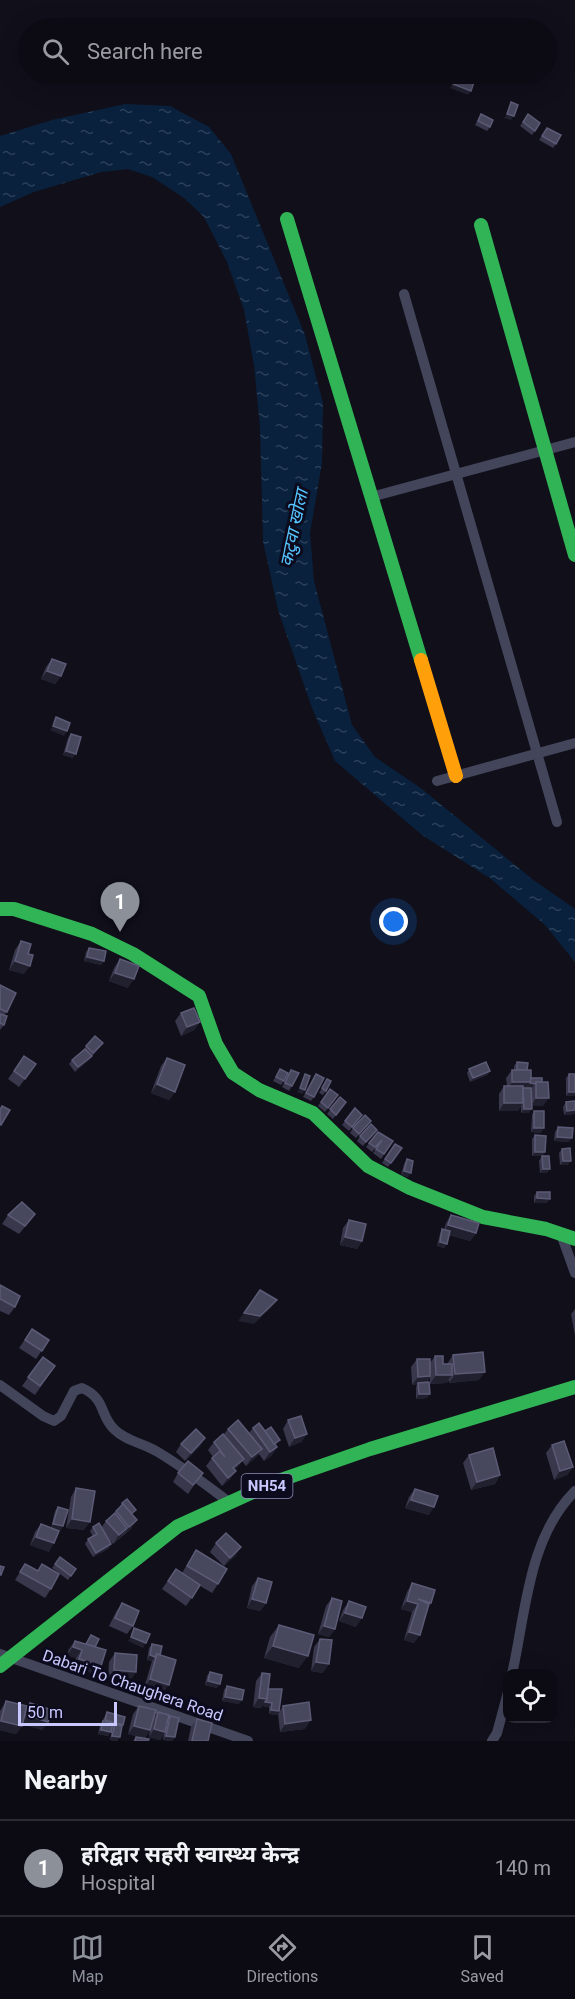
<!DOCTYPE html>
<meta charset="utf-8">
<style>
body{margin:0;font-family:Roboto,"Noto Sans Devanagari",sans-serif;background:#1a1922;color:#f1f3f6}
.controls{position:absolute;right:18px;bottom:18px;display:grid;overflow:hidden;border-radius:12px;box-shadow:0 6px 24px #0002}
.controls button{width:54px;height:54px;display:grid;place-items:center;padding:0;border:0;border-bottom:2px solid #2c2b34;background:#0c0b14;color:#f1f3f6;font:30px sans-serif}
.scale{position:absolute;left:18px;bottom:15px;width:99px;box-sizing:border-box;padding-left:6px;border:3px solid #c8c8ff;border-top:0;font-size:16px;line-height:21px;white-space:nowrap;color:#c8c8ff;-webkit-text-stroke:4px #0c0b1e;paint-order:stroke}
.you{position:absolute;left:394px;top:922px;width:21px;height:21px;margin:-15px;border:4px solid #fff;border-radius:50%;background:#1a73e8;box-shadow:0 0 0 9px #1a73e833}
.badge{display:grid;place-items:center;width:39px;height:39px;border-radius:50%;background:#8c9099;color:#fff;font-size:20px;font-weight:700}
.pin{position:absolute;translate:-50% -50px;filter:drop-shadow(0 2px 3px #0008)}
.pin::after{content:'';position:absolute;top:32px;width:21px;height:18px;background:inherit;clip-path:polygon(0 0,100% 0,50% 100%)}
.list{margin:0;padding:0;list-style:none}
h2{display:flex;justify-content:space-between;align-items:center;height:78px;margin:0;padding:0 24px;font-size:26px}
h2 small{font-size:20px;font-weight:400;color:#9a9ba0}
.list li{display:grid;grid-template-columns:39px 1fr auto;gap:18px;align-items:center;box-sizing:border-box;height:96px;padding:0 24px;border-top:2px solid #2c2b34}
.list b{display:block;font-size:22px;white-space:nowrap}
.list p{margin:0;font-size:20px;white-space:nowrap;color:#9a9ba0}
.list em{font-size:20px;font-style:normal;color:#9a9ba0}
.icon{flex:none;width:33px;height:33px;fill:none;stroke:currentColor;stroke-width:2;stroke-linecap:round;stroke-linejoin:round}
.map{position:relative;flex:none;width:575px;height:1741px;overflow:hidden}
.search{position:absolute;background:#0c0b14;box-shadow:0 6px 24px #0002;left:18px;right:18px;top:18px;height:66px;display:flex;align-items:center;gap:15px;box-sizing:border-box;padding:0 21px;border-radius:33px;color:#9a9ba0;font-size:22px}
.sheet{height:174px;background:#0c0b14}
nav{display:flex;justify-content:space-around;align-items:center;box-sizing:border-box;height:84px;border-top:2px solid #2c2b34;background:#0c0b14;font-size:16px;color:#9a9ba0}
nav a{display:grid;justify-items:center;gap:3px}
nav .on{color:#8c9099}
.map>svg:first-child{display:block}
</style>
<div class="map">
<svg width="575" height="1741" viewBox="0 0 575 1741">
<defs>
<pattern id="water-ripples" width="26" height="14" patternUnits="userSpaceOnUse" patternTransform="scale(1.5)"><rect width="26" height="14" fill="#09213d"/><path d="M2 4q2-2 4 0t4 0M15 11q2-2 4 0t4 0" fill="none" stroke="#2b405a"/></pattern>
</defs>
<rect width="100%" height="100%" fill="#100f1a"/>
<polygon fill="url(#water-ripples)" points="125,104 170,106 209,127 231,154 305,335 323,403 322,463 310,533 314,581 352,725 375,757 422,789 532,879 575,909 575,962 545,925 491,879 422,835 335,761 312,708 278,610 263,541 260,428 254,365 244,310 227,262 204,217 184,198 152,177 128,169 101,172 34,192 0,207 0,136 52,120"/>
<g fill="none" stroke-linecap="round" stroke-linejoin="round">
<g stroke="#43455b" stroke-width="10">
<polyline points="404,294 557,822"/>
<polyline points="371,497 575,442"/>
<polyline points="437,781 575,743"/>
<polyline points="561,1234 575,1273"/>
<path d="M0 1385 43 1416 54 1421 61 1416 74 1391 82 1388C107 1399 99 1416 115 1430 126 1441 143 1443 156 1451 182 1466 205 1484 229 1502"/>
<polyline points="0,1654 248,1741"/>
<path d="M512 1674C526 1612 528 1538 575 1491"/>
<polyline points="492,1741 497,1733 508,1692"/>
</g>
<g stroke="#30b455" stroke-width="14">
<polyline points="287,219 421,660"/>
<polyline points="481,225 575,555"/>
<polyline points="0,909 14,909 92,934 133,954 199,996 216,1044 233,1073 259,1090 313,1113 368,1166 410,1188 483,1217 546,1229 575,1239"/>
<polyline points="0,1666 178,1526 275,1482 370,1449 575,1387"/>
</g>
<polyline stroke="#ff9f0a" stroke-width="14" points="421,660 456,776"/>
</g>
<g fill="#38374b">
<polygon points="481,114 490,127 487,131 475,125"/>
<polygon points="528,114 540,123 532,135 520,126"/>
<polygon points="547,128 556,144 553,148 539,140"/>
<polygon points="52,659 61,676 55,684 41,679 46,667"/>
<polygon points="71,734 73,758 63,755 68,738"/>
<polygon points="21,941 24,974 9,970 15,950"/>
<polygon points="89,948 104,961 101,965 84,961 86,952"/>
<polygon points="120,959 128,988 109,981 114,968"/>
<polygon points="0,985 7,1012 4,1015 4,1025 0,1030"/>
<polygon points="181,1013 200,1022 194,1030 181,1036 175,1021"/>
<polygon points="86,1046 100,1047 89,1060 75,1072 69,1064 72,1060 83,1051"/>
<polygon points="24,1056 36,1064 19,1087 8,1079"/>
<polygon points="167,1058 175,1092 169,1100 151,1093 161,1066"/>
<polygon points="517,1062 527,1070 531,1078 542,1078 543,1106 532,1106 529,1113 521,1113 521,1106 518,1111 499,1111 499,1094 504,1086 507,1086 506,1078 512,1070 514,1070 514,1066"/>
<polygon points="280,1069 284,1081 281,1085 273,1081"/>
<polygon points="469,1069 490,1071 487,1075 470,1082 467,1073"/>
<polygon points="291,1070 292,1086 289,1091 282,1087"/>
<polygon points="316,1074 314,1097 311,1101 303,1097"/>
<polygon points="569,1074 575,1074 575,1096 566,1096 566,1078"/>
<polygon points="327,1079 326,1091 323,1095 319,1093"/>
<polygon points="330,1089 338,1095 325,1112 318,1106"/>
<polygon points="340,1097 346,1102 333,1119 327,1114"/>
<polygon points="575,1101 575,1114 564,1115 563,1107 566,1102"/>
<polygon points="534,1111 541,1133 531,1132 532,1115"/>
<polygon points="362,1115 349,1131 342,1125 345,1121"/>
<polygon points="368,1125 356,1138 350,1133 353,1128"/>
<polygon points="558,1127 569,1142 554,1141 555,1132"/>
<polygon points="377,1130 363,1146 357,1141 360,1136"/>
<polygon points="535,1135 545,1152 542,1156 532,1156 532,1139"/>
<polygon points="393,1141 381,1159 373,1153 379,1145 372,1152 366,1147 369,1143"/>
<polygon points="395,1144 402,1148 388,1167 382,1163"/>
<polygon points="562,1149 568,1165 560,1165 559,1153"/>
<polygon points="542,1156 547,1173 540,1173 539,1161"/>
<polygon points="407,1159 408,1177 401,1175 404,1164"/>
<polygon points="537,1192 547,1203 534,1203 534,1196"/>
<polygon points="8,1215 29,1222 19,1234 2,1224"/>
<polygon points="451,1215 476,1233 470,1241 449,1235 447,1244 444,1248 437,1246 440,1234 442,1229 444,1230 446,1223"/>
<polygon points="349,1220 362,1241 357,1249 340,1245 343,1228"/>
<polygon points="0,1285 15,1307 9,1315 0,1311"/>
<polygon points="575,1309 575,1336 571,1314"/>
<polygon points="32,1329 49,1340 36,1359 19,1348"/>
<polygon points="453,1355 479,1380 449,1383 449,1380 446,1383 430,1384 430,1377 426,1383 427,1398 416,1399 416,1387 417,1385 412,1385 411,1367 417,1359 430,1363 435,1356 443,1364 447,1364"/>
<polygon points="43,1357 55,1366 35,1395 22,1386"/>
<polygon points="288,1420 307,1434 301,1442 289,1447 283,1429"/>
<polygon points="253,1428 265,1431 277,1444 275,1445 277,1447 271,1456 264,1461 259,1454 256,1457 246,1466 242,1461 235,1470 236,1471 230,1479 222,1486 206,1466 213,1457 208,1450 214,1442 224,1434 228,1429 249,1433"/>
<polygon points="205,1438 200,1446 185,1461 176,1452 181,1444"/>
<polygon points="552,1445 573,1467 567,1475 554,1480 546,1453"/>
<polygon points="469,1455 500,1475 495,1484 471,1490 463,1463"/>
<polygon points="178,1473 197,1481 188,1494 173,1482"/>
<polygon points="76,1488 84,1530 66,1528 71,1497"/>
<polygon points="415,1489 429,1515 405,1508 409,1497"/>
<polygon points="122,1503 132,1515 131,1529 113,1544 105,1535 111,1544 108,1549 93,1557 85,1544 88,1539 93,1537 90,1531 93,1527 101,1528 106,1521 119,1508"/>
<polygon points="58,1507 63,1526 60,1531 55,1529 49,1552 30,1545 35,1532 41,1524 51,1528 55,1511"/>
<polygon points="216,1543 241,1547 235,1556 224,1566 210,1552"/>
<polygon points="196,1550 218,1584 212,1593 200,1586 186,1606 162,1589 176,1569 182,1573"/>
<polygon points="60,1557 76,1569 68,1580 52,1568"/>
<polygon points="25,1564 37,1571 42,1564 51,1589 45,1598 15,1580"/>
<polygon points="258,1578 266,1603 260,1611 247,1608 252,1586"/>
<polygon points="412,1583 431,1603 428,1608 414,1643 404,1640 412,1612 401,1609 407,1592"/>
<polygon points="332,1598 335,1629 329,1637 318,1634 326,1606"/>
<polygon points="349,1601 356,1627 339,1621 343,1610"/>
<polygon points="122,1603 133,1626 127,1634 109,1626 116,1612"/>
<polygon points="279,1625 299,1668 264,1658 270,1637"/>
<polygon points="91,1635 95,1647 95,1674 73,1667 76,1658 67,1655 69,1649 75,1641 86,1644"/>
<polygon points="320,1639 323,1673 311,1671 314,1647"/>
<polygon points="152,1644 160,1655 163,1693 144,1688 152,1661 147,1660 149,1648"/>
<polygon points="115,1653 136,1672 130,1680 108,1679 109,1662"/>
<polygon points="210,1672 217,1688 205,1685 207,1676"/>
<polygon points="262,1673 268,1689 279,1711 277,1715 269,1714 269,1707 262,1706 261,1708 253,1707 256,1681"/>
<polygon points="227,1686 239,1704 222,1701 224,1690"/>
<polygon points="6,1701 27,1709 30,1703 48,1722 42,1730 23,1724 16,1734 0,1730 0,1711"/>
<polygon points="139,1706 153,1719 158,1712 175,1737 172,1741 163,1740 164,1734 160,1740 149,1737 150,1730 145,1738 148,1741 133,1741 136,1737 141,1737 128,1734 133,1714"/>
<polygon points="283,1706 305,1729 280,1732 278,1714"/>
<polygon points="107,1712 122,1726 120,1737 117,1741 110,1740 112,1728 108,1736 98,1734 100,1725"/>
<polygon points="197,1719 208,1741 188,1741 191,1727"/>
</g>
<g fill="#21202f">
<polygon points="453,84 471,91 468,95 450,88"/>
<polygon points="507,114 514,116 511,120 504,118"/>
<polygon points="47,671 61,676 55,684 41,679"/>
<polygon points="53,726 67,731 64,736 50,730"/>
<polygon points="66,751 76,754 73,758 63,755"/>
<polygon points="87,957 104,961 101,965 84,961"/>
<polygon points="15,961 30,966 24,974 9,970"/>
<polygon points="115,973 134,979 128,988 109,981"/>
<polygon points="200,1022 194,1030 181,1036 187,1027"/>
<polygon points="103,1043 89,1060 75,1072 78,1067 91,1057"/>
<polygon points="490,1071 487,1075 470,1082 473,1078"/>
<polygon points="512,1082 531,1082 525,1090 507,1090"/>
<polygon points="530,1083 535,1084 532,1088 527,1088"/>
<polygon points="157,1084 175,1092 169,1100 151,1093"/>
<polygon points="300,1088 305,1090 302,1094 297,1092"/>
<polygon points="569,1092 575,1092 575,1096 566,1096"/>
<polygon points="536,1098 549,1098 543,1106 531,1106"/>
<polygon points="504,1103 523,1103 518,1111 499,1111"/>
<polygon points="524,1109 532,1109 529,1113 521,1113"/>
<polygon points="575,1110 575,1114 564,1115 567,1111"/>
<polygon points="534,1128 544,1128 541,1133 531,1132"/>
<polygon points="557,1137 572,1138 569,1142 554,1141"/>
<polygon points="535,1152 545,1152 542,1156 532,1156"/>
<polygon points="563,1161 571,1161 568,1165 560,1165"/>
<polygon points="543,1169 550,1169 547,1173 540,1173"/>
<polygon points="404,1171 411,1173 408,1177 401,1175"/>
<polygon points="537,1198 550,1199 547,1203 534,1203"/>
<polygon points="448,1225 476,1233 470,1241 443,1233"/>
<polygon points="345,1237 362,1241 357,1249 340,1245"/>
<polygon points="440,1242 447,1244 444,1248 437,1246"/>
<polygon points="277,1300 271,1308 254,1324 238,1321 244,1313"/>
<polygon points="485,1372 479,1380 449,1383 455,1374"/>
<polygon points="436,1375 452,1375 446,1383 430,1384"/>
<polygon points="430,1376 425,1384 418,1383 417,1385 412,1385 418,1377"/>
<polygon points="419,1394 430,1394 427,1398 416,1399"/>
<polygon points="307,1434 301,1442 289,1447 295,1438"/>
<polygon points="205,1438 200,1446 185,1461 191,1453"/>
<polygon points="277,1447 271,1456 264,1461 270,1452"/>
<polygon points="262,1449 256,1457 246,1466 252,1457"/>
<polygon points="244,1459 238,1467 227,1476 233,1468"/>
<polygon points="573,1467 567,1475 554,1480 560,1471"/>
<polygon points="236,1471 230,1479 222,1486 228,1478"/>
<polygon points="500,1475 495,1484 471,1490 477,1482"/>
<polygon points="411,1500 434,1507 429,1515 405,1508"/>
<polygon points="72,1519 90,1522 84,1530 66,1528"/>
<polygon points="137,1520 131,1529 123,1535 129,1527"/>
<polygon points="53,1524 63,1526 60,1531 51,1528"/>
<polygon points="127,1528 121,1537 113,1544 119,1535"/>
<polygon points="36,1537 54,1543 49,1552 30,1545"/>
<polygon points="111,1544 108,1549 93,1557 96,1553"/>
<polygon points="241,1547 235,1556 224,1566 230,1558"/>
<polygon points="252,1599 266,1603 260,1611 247,1608"/>
<polygon points="418,1599 431,1603 425,1612 418,1604 412,1612 401,1609 407,1601"/>
<polygon points="345,1613 362,1618 356,1627 339,1621"/>
<polygon points="324,1626 335,1629 329,1637 318,1634"/>
<polygon points="409,1632 420,1635 414,1643 404,1640"/>
<polygon points="131,1637 146,1643 143,1648 128,1641"/>
<polygon points="273,1646 308,1656 299,1668 264,1658"/>
<polygon points="73,1647 82,1650 76,1658 67,1655"/>
<polygon points="150,1655 155,1657 152,1661 147,1660"/>
<polygon points="79,1659 101,1666 95,1674 73,1667"/>
<polygon points="316,1662 329,1664 323,1673 311,1671"/>
<polygon points="114,1670 136,1672 130,1680 108,1679"/>
<polygon points="150,1679 169,1685 163,1693 144,1688"/>
<polygon points="208,1681 220,1684 217,1688 205,1685"/>
<polygon points="225,1697 242,1700 239,1704 222,1701"/>
<polygon points="259,1698 267,1699 272,1703 269,1707 262,1706 261,1708 253,1707"/>
<polygon points="271,1710 279,1711 277,1715 269,1714"/>
<polygon points="27,1715 48,1722 42,1730 21,1724"/>
<polygon points="105,1720 123,1725 120,1729 115,1724 113,1727 102,1724"/>
<polygon points="311,1720 305,1729 280,1732 285,1724"/>
<polygon points="1,1721 22,1726 16,1734 0,1730 0,1722"/>
<polygon points="134,1726 150,1730 144,1739 128,1734"/>
<polygon points="154,1729 165,1732 160,1740 149,1737"/>
<polygon points="101,1730 111,1732 108,1736 98,1734"/>
<polygon points="112,1736 120,1737 117,1741 110,1740"/>
<polygon points="166,1736 175,1737 172,1741 163,1740"/>
</g>
<g fill="#47475e" stroke="#5c5b77" stroke-width="1.5">
<polygon points="456,76 474,82 471,91 453,84"/>
<polygon points="511,102 518,105 514,116 507,114"/>
<polygon points="481,114 493,120 490,127 478,121"/>
<polygon points="528,114 540,123 535,131 523,122"/>
<polygon points="547,128 561,135 556,144 542,136"/>
<polygon points="52,659 66,664 61,676 47,671"/>
<polygon points="56,717 70,723 67,731 53,726"/>
<polygon points="71,734 81,737 76,754 66,751"/>
<polygon points="21,941 31,944 28,954 33,955 30,966 15,961"/>
<polygon points="89,948 106,951 104,961 87,957"/>
<polygon points="120,959 139,966 134,979 115,973"/>
<polygon points="0,985 16,993 7,1012 0,1009"/>
<polygon points="194,1008 200,1022 187,1027 181,1013"/>
<polygon points="0,1014 7,1016 4,1025 0,1023"/>
<polygon points="95,1036 103,1043 93,1053 86,1046"/>
<polygon points="85,1049 92,1056 78,1067 72,1060"/>
<polygon points="24,1056 36,1064 25,1079 14,1071"/>
<polygon points="167,1058 185,1065 175,1092 157,1084"/>
<polygon points="486,1062 490,1071 473,1078 469,1069"/>
<polygon points="517,1062 528,1063 527,1070 517,1070"/>
<polygon points="280,1069 288,1073 284,1081 276,1077"/>
<polygon points="291,1070 299,1073 292,1086 285,1083"/>
<rect x="512" y="1070" width="19" height="12"/>
<polygon points="305,1074 310,1076 305,1090 300,1088"/>
<polygon points="316,1074 324,1078 314,1097 306,1093"/>
<rect x="569" y="1074" width="6" height="18"/>
<polygon points="531,1078 542,1078 542,1082 536,1082 536,1084 530,1083"/>
<polygon points="327,1079 331,1081 326,1091 322,1088"/>
<polygon points="536,1082 548,1082 549,1098 536,1098"/>
<rect x="504" y="1086" width="19" height="17"/>
<polygon points="523,1088 531,1088 532,1109 524,1109"/>
<polygon points="330,1089 338,1095 328,1108 321,1102"/>
<polygon points="340,1097 346,1102 336,1115 330,1109"/>
<polygon points="575,1101 575,1110 567,1111 566,1102"/>
<polygon points="2,1106 10,1110 1,1125 0,1124 0,1110"/>
<polygon points="355,1108 362,1115 352,1127 345,1121"/>
<rect x="534" y="1111" width="10" height="17"/>
<polygon points="365,1115 371,1121 359,1134 353,1128"/>
<polygon points="371,1124 377,1130 366,1142 360,1136"/>
<polygon points="558,1127 573,1128 572,1138 557,1137"/>
<polygon points="378,1132 393,1141 384,1154 376,1149 382,1140 375,1147 369,1143"/>
<polygon points="535,1135 546,1136 545,1152 535,1152"/>
<polygon points="395,1144 402,1148 391,1163 385,1159"/>
<polygon points="570,1148 571,1161 563,1161 562,1149"/>
<polygon points="542,1156 549,1156 550,1169 543,1169"/>
<polygon points="407,1159 413,1161 411,1173 404,1171"/>
<polygon points="537,1192 550,1192 550,1199 537,1198"/>
<polygon points="22,1202 35,1214 25,1226 8,1215"/>
<polygon points="451,1215 479,1223 476,1233 448,1225"/>
<polygon points="349,1220 366,1224 362,1241 345,1237"/>
<polygon points="442,1229 450,1231 447,1244 440,1242"/>
<polygon points="0,1285 20,1296 15,1307 0,1299"/>
<polygon points="260,1290 277,1300 260,1316 244,1313"/>
<polygon points="32,1329 49,1340 42,1351 25,1340"/>
<polygon points="483,1352 485,1372 455,1374 453,1355"/>
<polygon points="435,1356 443,1356 443,1364 452,1364 452,1375 436,1375"/>
<polygon points="43,1357 55,1366 40,1386 28,1377"/>
<polygon points="417,1359 430,1359 430,1376 418,1377"/>
<polygon points="429,1382 430,1394 419,1394 418,1383"/>
<polygon points="301,1416 307,1434 295,1438 288,1420"/>
<polygon points="238,1420 262,1449 252,1457 228,1429"/>
<polygon points="259,1423 277,1447 270,1452 253,1428"/>
<polygon points="271,1427 280,1440 274,1444 265,1431"/>
<polygon points="196,1429 205,1438 191,1453 181,1444"/>
<polygon points="223,1434 244,1459 233,1468 236,1471 228,1478 212,1458 220,1451 225,1457 214,1442"/>
<polygon points="564,1441 573,1467 560,1471 552,1445"/>
<polygon points="493,1448 500,1475 477,1482 469,1455"/>
<polygon points="188,1461 203,1473 193,1485 178,1473"/>
<polygon points="76,1488 95,1491 90,1522 72,1519"/>
<polygon points="415,1489 438,1496 434,1507 411,1500"/>
<polygon points="127,1499 136,1510 131,1514 122,1503"/>
<polygon points="123,1504 137,1520 129,1527 116,1511"/>
<polygon points="58,1507 68,1510 63,1526 53,1524"/>
<polygon points="115,1513 127,1528 119,1535 106,1521"/>
<polygon points="99,1523 111,1544 96,1553 88,1539 97,1534 93,1527"/>
<polygon points="41,1524 59,1531 54,1543 36,1537"/>
<polygon points="226,1533 241,1547 230,1558 216,1543"/>
<polygon points="196,1550 227,1569 218,1584 187,1566"/>
<polygon points="60,1557 76,1569 71,1576 55,1564"/>
<polygon points="25,1564 38,1571 42,1564 59,1574 51,1589 20,1572"/>
<polygon points="0,1566 4,1567 1,1575 0,1575"/>
<polygon points="176,1569 200,1585 192,1598 168,1581"/>
<polygon points="258,1578 272,1582 266,1603 252,1599"/>
<polygon points="412,1583 435,1590 431,1603 418,1599 429,1604 420,1635 409,1632 418,1604 407,1601"/>
<polygon points="332,1598 342,1601 335,1629 324,1626"/>
<polygon points="349,1601 366,1607 362,1618 345,1613"/>
<polygon points="122,1603 139,1611 133,1626 115,1618"/>
<polygon points="279,1625 314,1635 308,1656 273,1646"/>
<polygon points="134,1628 150,1634 146,1643 131,1637"/>
<polygon points="91,1635 99,1639 95,1647 86,1644"/>
<polygon points="320,1639 332,1640 329,1664 316,1662"/>
<polygon points="75,1641 106,1650 101,1666 79,1659 82,1650 73,1647"/>
<polygon points="152,1644 162,1646 160,1655 157,1654 155,1657 150,1655"/>
<polygon points="115,1653 137,1655 136,1672 114,1670"/>
<polygon points="157,1654 176,1660 169,1685 150,1679"/>
<polygon points="210,1672 222,1675 220,1684 208,1681"/>
<polygon points="262,1673 270,1674 267,1699 259,1698"/>
<polygon points="227,1686 244,1690 242,1700 225,1697"/>
<polygon points="268,1689 282,1689 279,1711 271,1710 272,1703 265,1702 267,1699"/>
<polygon points="6,1701 27,1706 22,1726 1,1721"/>
<polygon points="309,1702 311,1720 285,1724 283,1706"/>
<polygon points="30,1703 52,1710 48,1722 27,1715"/>
<polygon points="139,1706 156,1710 150,1730 134,1726"/>
<polygon points="107,1712 125,1717 123,1725 105,1720"/>
<polygon points="158,1712 169,1715 165,1732 154,1729"/>
<polygon points="170,1716 179,1718 175,1737 166,1736"/>
<polygon points="197,1719 212,1723 208,1741 192,1741"/>
<polygon points="103,1721 113,1723 111,1732 101,1730"/>
<polygon points="115,1724 122,1726 120,1737 112,1736"/>
<polygon points="136,1737 149,1739 148,1741 135,1741"/>
</g>
<g text-anchor="middle" stroke-width="6" stroke-linejoin="round" paint-order="stroke">
<rect fill="#0c0b1e" stroke="#908fbc" stroke-width="1.5" x="241.5" y="1474" width="51" height="24" rx="4.5"/>
<g font-size="15" font-weight="bold" fill="#c8c8ff">
<text x="267" y="1491">NH54</text>
</g>
<g font-size="16" fill="#c8c8ff" stroke="#0c0b1e">
<text transform="translate(133 1685) rotate(19)" y="6">Dabari To Chaughera Road</text>
</g>
<g font-size="18" font-style="italic" fill="#56c4ff" stroke="#0c0b1e">
<text transform="translate(294 528) rotate(-78)" y="6">कटुवा खोला</text>
</g>
</g>
</svg>
<div class="controls">
<button><svg class="icon" aria-label="locate" viewBox="0 0 24 24"><circle cx="12" cy="12" r="6"/><path d="M12 2v4M12 18v4M2 12h4M18 12h4"/></svg></button>
</div>
<div class="scale">50 m</div>
<div class="you"></div>
<div class="pin badge" style="left:120px;top:932px">1</div>
<div class="search"><svg class="icon" aria-label="search" viewBox="0 0 24 24"><circle cx="10" cy="10" r="6"/><path d="M15 15l6 6"/></svg>Search here</div>
</div>
<section class="sheet">
<h2>Nearby<small></small></h2>
<ul class="list">
<li><span class="badge">1</span><div><b>हरिद्वार सहरी स्वास्थ्य केन्द्र</b><p>Hospital</p></div><em>140 m</em></li>
</ul>
</section>
<nav>
<a class="on"><svg class="icon" aria-label="map" viewBox="0 0 24 24"><path d="M3 6l6-2 6 2 6-2v14l-6 2-6-2-6 2zM9 4v14M15 6v14"/></svg>Map</a>
<a><svg class="icon" aria-label="directions" viewBox="0 0 24 24"><path d="M12 3l9 9-9 9-9-9zM9 14v-3h6M13 9l2 2-2 2"/></svg>Directions</a>
<a><svg class="icon" aria-label="saved" viewBox="0 0 24 24"><path d="M7 4h10v16l-5-4-5 4z"/></svg>Saved</a>
</nav>
